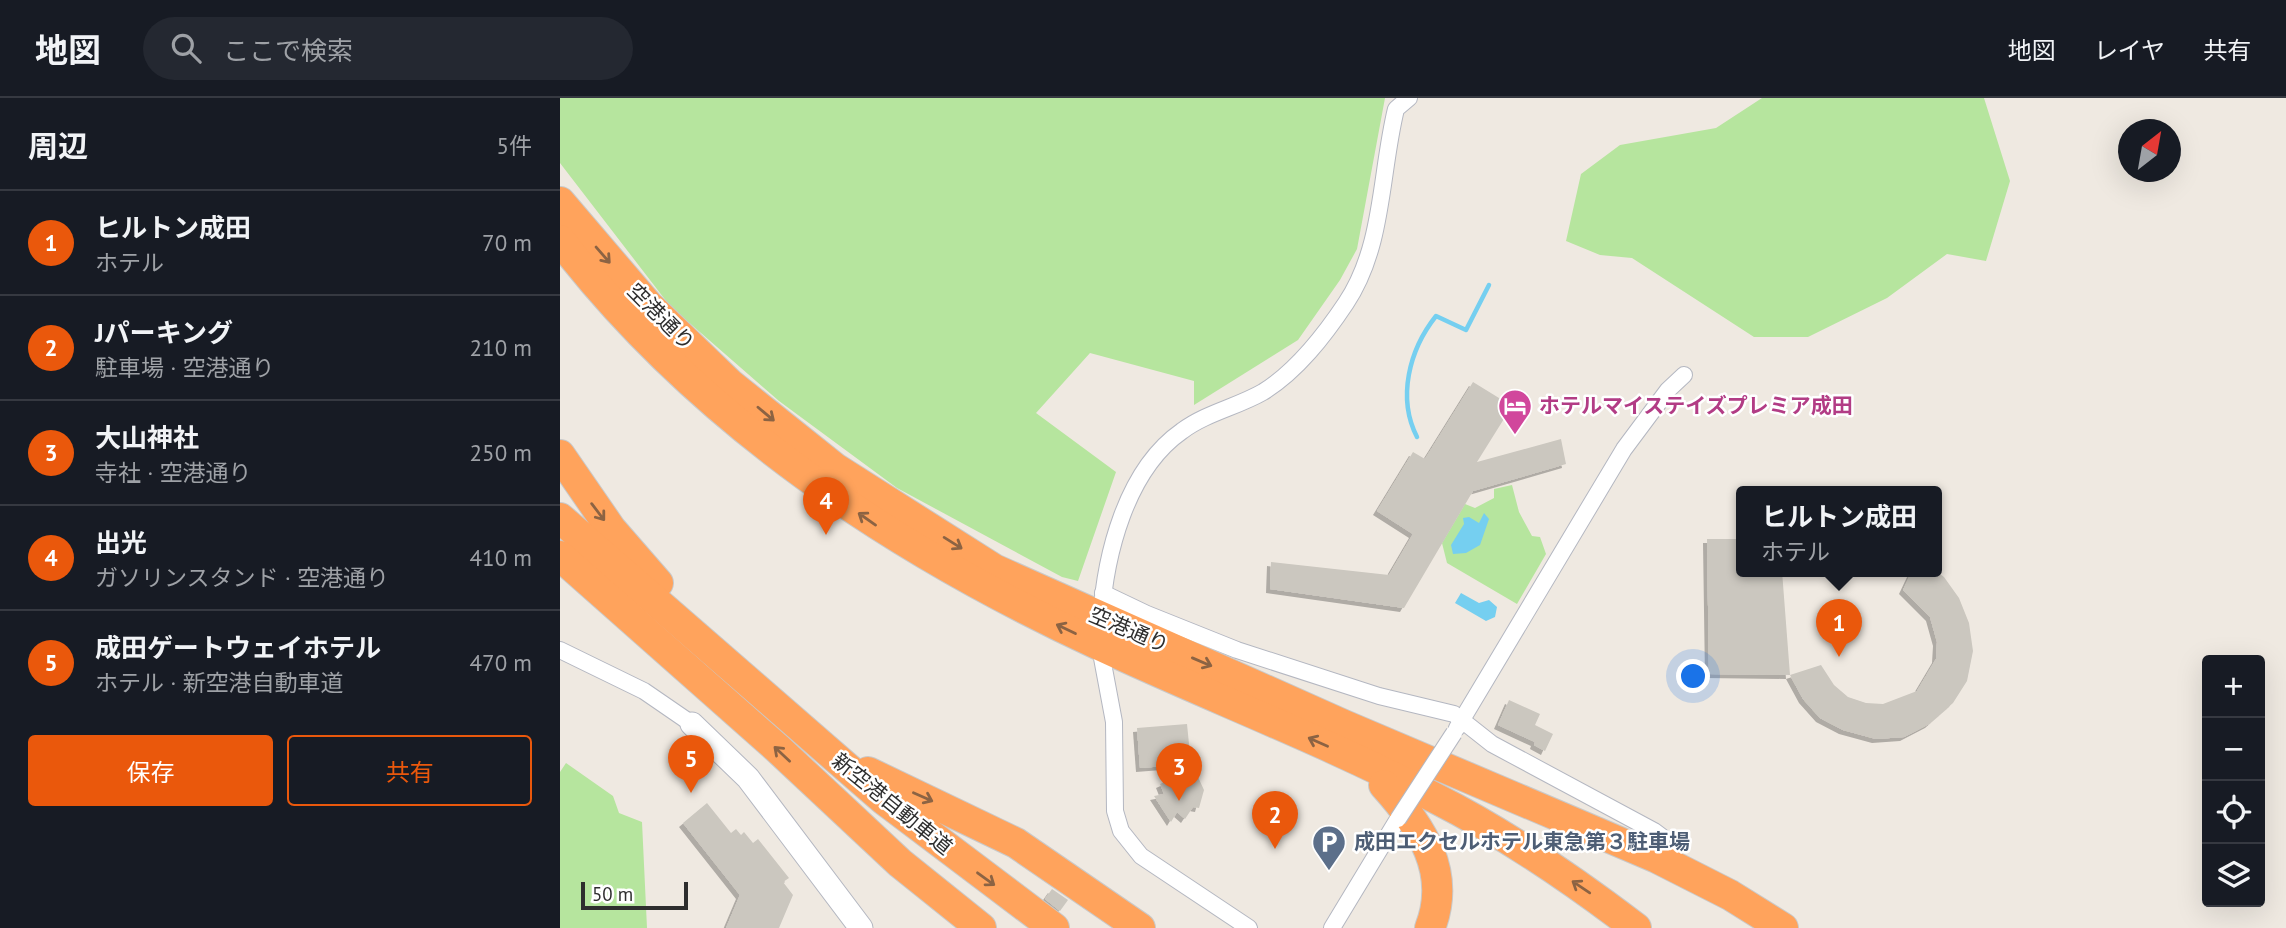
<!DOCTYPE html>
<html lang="ja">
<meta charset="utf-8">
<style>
body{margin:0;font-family:"PT Sans","Noto Sans JP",sans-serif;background:#242831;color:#f1f3f6}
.controls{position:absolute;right:21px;bottom:21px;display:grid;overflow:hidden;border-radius:7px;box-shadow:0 7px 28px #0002}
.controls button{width:63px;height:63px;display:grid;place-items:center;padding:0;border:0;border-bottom:2px solid #363941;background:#171b24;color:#f1f3f6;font:35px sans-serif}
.compass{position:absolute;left:1558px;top:21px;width:63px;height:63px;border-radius:50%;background:#171b24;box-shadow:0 7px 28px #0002;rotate:31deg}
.scale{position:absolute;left:21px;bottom:18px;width:107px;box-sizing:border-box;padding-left:7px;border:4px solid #2e2e2e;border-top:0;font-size:19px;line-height:24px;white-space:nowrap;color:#2e2e2e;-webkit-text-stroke:5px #fff;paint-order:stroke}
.you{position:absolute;left:1134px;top:579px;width:24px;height:24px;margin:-18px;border:5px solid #fff;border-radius:50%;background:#1a73e8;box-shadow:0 0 0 10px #1a73e833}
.badge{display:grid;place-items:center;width:46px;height:46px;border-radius:50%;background:#ea580c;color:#fff;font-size:23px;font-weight:700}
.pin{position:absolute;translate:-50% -58px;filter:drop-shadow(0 2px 4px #0008)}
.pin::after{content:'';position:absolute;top:37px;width:24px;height:21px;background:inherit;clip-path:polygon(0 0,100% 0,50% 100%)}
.popup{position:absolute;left:1176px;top:388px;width:206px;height:91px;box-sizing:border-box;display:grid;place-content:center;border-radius:7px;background:#171b24;filter:drop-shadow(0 2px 5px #0005);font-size:23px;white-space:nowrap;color:#9ea1a6}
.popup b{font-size:26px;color:#f1f3f6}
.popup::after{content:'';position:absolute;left:50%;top:100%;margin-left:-14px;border:14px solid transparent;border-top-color:#171b24}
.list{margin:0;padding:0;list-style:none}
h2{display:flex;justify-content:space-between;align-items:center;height:91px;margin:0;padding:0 28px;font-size:30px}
h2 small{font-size:23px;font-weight:400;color:#9ea1a6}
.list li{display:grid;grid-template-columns:46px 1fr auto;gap:21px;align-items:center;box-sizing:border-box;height:105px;padding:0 28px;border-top:2px solid #363941}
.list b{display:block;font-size:26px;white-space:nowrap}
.list p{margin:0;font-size:23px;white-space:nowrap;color:#9ea1a6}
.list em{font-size:23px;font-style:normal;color:#9ea1a6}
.actions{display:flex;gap:14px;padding:21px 28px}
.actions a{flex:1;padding:16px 0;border:2px solid #ea580c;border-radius:7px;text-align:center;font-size:24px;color:#ea580c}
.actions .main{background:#ea580c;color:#fff}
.icon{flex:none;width:38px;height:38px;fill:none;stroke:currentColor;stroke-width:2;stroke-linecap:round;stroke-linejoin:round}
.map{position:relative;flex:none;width:1726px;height:830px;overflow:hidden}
header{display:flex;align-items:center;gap:42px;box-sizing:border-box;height:98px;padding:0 35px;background:#171b24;border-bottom:2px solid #363941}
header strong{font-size:33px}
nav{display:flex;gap:38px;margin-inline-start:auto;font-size:24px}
.search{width:490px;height:63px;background:#242831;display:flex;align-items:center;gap:18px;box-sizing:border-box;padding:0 24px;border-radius:38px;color:#9ea1a6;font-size:26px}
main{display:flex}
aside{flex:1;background:#171b24}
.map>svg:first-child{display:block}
</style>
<header>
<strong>地図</strong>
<div class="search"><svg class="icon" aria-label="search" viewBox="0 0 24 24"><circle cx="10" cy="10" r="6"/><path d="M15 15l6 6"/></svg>ここで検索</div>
<nav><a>地図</a><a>レイヤ</a><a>共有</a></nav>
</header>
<main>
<aside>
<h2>周辺<small>5件</small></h2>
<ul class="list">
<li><span class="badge">1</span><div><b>ヒルトン成田</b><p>ホテル</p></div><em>70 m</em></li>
<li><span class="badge">2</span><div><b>Jパーキング</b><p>駐車場 · 空港通り</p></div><em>210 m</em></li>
<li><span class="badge">3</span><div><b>大山神社</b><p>寺社 · 空港通り</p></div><em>250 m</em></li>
<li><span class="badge">4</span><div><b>出光</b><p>ガソリンスタンド · 空港通り</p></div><em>410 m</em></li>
<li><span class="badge">5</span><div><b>成田ゲートウェイホテル</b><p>ホテル · 新空港自動車道</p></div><em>470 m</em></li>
</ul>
<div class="actions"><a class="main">保存</a><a>共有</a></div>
</aside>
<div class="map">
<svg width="1726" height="830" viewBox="0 0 1726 830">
<defs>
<filter id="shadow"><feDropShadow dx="-4" dy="4" stdDeviation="0" flood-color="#0004"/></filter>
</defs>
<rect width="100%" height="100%" fill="#efe9e1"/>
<g fill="#b6e59e">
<polygon points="0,0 825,0 797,151 780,182 738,242 634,307 634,283 530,255 476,315 556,374 518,483 502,479 337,390 219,303 110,208 0,65"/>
<polygon points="1202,0 1424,0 1450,83 1426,163 1387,156 1327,200 1248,239 1194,239 1072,160 1040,157 1006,143 1021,76 1060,47 1156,30"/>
<polygon points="952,387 959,414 972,438 980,439 986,456 957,506 887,465 882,445 905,406 915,410 934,400 934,391"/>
<polygon points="6,665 53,698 59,715 82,724 87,830 0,830 0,674"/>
</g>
<g fill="#75cff0">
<polygon points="924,415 929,421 920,447 906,455 893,456 891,447 904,426 903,420 909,419 919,425"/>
<polygon points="901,495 919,505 929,502 937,509 935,519 926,523 895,505"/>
</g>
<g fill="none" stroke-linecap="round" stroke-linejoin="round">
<path stroke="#75cff0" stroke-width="4.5" d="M857 339C837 300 849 252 876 218L906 232 929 187"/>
</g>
<g fill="#cbc7bf" filter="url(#shadow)">
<polygon points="913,284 952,308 917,364 1001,341 1006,366 913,393 844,510 710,491 711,464 829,477 853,436 817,413 853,354 865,361"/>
<polygon points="1147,441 1181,441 1181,473 1222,473 1230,577 1149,576"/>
<polygon points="1352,473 1376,473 1384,479 1399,500 1409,525 1413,553 1407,583 1393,605 1369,626 1344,639 1316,641 1283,632 1260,620 1243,601 1230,577 1261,567 1274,587 1288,599 1306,605 1323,606 1357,593 1376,561 1377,544 1370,519 1343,492"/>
<polygon points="949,602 980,616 975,627 993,636 985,653 974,647 975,644 938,627"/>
<polygon points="627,626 631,666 580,670 577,630"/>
<polygon points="632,672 632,682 638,679 644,692 639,710 633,709 625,721 617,714 611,724 594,698 604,696 600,686"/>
<polygon points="147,705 171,735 176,731 181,737 184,734 193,745 198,741 229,780 223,784 233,797 219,830 166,830 180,797 123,725"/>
<polygon points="492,791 508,802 500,813 485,801"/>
</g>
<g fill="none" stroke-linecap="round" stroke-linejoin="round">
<g stroke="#b4b7c1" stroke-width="18">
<g id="street">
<polyline points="543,495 587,516 677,552 819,598 894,616 932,646 1094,733 1102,739 1097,760"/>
<path d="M541 522C545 457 566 372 622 333 646 315 677 309 703 294 737 273 764 238 786 205 824 148 820 76 836 11L849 0"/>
<polyline points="539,544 554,624 555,713 561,733 581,758 689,830"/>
<polyline points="0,552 84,593 132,626"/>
<polyline points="897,630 1064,351 1108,292 1124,277"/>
<polyline points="772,830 838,721"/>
</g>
</g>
<g stroke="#b4b7c1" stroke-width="25">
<polyline id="secondary" points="132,626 188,680 301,830"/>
</g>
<g stroke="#c9c9c9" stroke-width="32">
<g id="highway">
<polyline points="0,104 88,207 170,286 275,370 434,471 784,627 1097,760 1170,797 1223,830"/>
<path d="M0 142C140 324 333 451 539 547 650 599 766 643 875 700 946 736 1013 782 1076 830"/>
<polyline points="0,357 51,431 98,485"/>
<polyline points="0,420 323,701 494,830"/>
<polyline points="0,458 217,650 340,765 421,830"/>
<polyline points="308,674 456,745 580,830"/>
<path d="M824 687C861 728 892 774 870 830"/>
</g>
</g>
<use href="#street" stroke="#fff" stroke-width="16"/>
<use href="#secondary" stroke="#fff" stroke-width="23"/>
<use href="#highway" stroke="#ffa35c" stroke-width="30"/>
<g stroke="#b4b7c1" stroke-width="18" stroke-linecap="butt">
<polyline id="street-bridge" points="838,721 894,635"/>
</g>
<use href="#street-bridge" stroke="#fff" stroke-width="16"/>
</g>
<defs><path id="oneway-shaft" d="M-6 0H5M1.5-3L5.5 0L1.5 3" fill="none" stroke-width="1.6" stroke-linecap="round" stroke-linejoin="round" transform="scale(1.75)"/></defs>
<g stroke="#8c6343">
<use href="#oneway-shaft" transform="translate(43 157) rotate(49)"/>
<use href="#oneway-shaft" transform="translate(206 316) rotate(40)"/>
<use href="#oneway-shaft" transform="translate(38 414) rotate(53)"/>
<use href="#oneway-shaft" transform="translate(307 421) rotate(-145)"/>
<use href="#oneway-shaft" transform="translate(393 445) rotate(32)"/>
<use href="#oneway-shaft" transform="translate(506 531) rotate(-154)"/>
<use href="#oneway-shaft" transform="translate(642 564) rotate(23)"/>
<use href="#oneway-shaft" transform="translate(758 644) rotate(-156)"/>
<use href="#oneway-shaft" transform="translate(222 656) rotate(-137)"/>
<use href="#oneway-shaft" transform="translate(363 699) rotate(24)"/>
<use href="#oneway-shaft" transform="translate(426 781) rotate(36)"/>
<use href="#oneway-shaft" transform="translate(1021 789) rotate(-146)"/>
</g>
<defs>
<g id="hotel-pin" transform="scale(1.75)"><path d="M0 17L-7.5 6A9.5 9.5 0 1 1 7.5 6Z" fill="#d1479c" stroke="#fff"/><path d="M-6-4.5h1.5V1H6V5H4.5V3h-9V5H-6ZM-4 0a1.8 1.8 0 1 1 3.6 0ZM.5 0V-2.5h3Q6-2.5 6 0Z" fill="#fff"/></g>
<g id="parking-pin" transform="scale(1.75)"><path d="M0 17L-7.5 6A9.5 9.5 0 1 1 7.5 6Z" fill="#5c6f8a" stroke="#fff"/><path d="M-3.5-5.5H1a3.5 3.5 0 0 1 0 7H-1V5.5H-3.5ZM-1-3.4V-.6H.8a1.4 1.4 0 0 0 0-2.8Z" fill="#fff"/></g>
</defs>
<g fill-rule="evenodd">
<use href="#hotel-pin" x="955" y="308"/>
<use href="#parking-pin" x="769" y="744"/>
</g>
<g text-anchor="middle" stroke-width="5" stroke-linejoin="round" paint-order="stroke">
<g font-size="21" fill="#2e2e2e" stroke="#fff">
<text transform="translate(101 219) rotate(45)" y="7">空港通り</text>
<text transform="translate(569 532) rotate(23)" y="7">空港通り</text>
<text transform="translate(332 706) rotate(39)" y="7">新空港自動車道</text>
</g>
<g font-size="21" font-weight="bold" fill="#b23c85" stroke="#fff" text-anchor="start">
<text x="979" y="315">ホテルマイステイズプレミア成田</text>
</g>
<g font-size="21" font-weight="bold" fill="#4e5e75" stroke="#fff" text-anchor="start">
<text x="794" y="751">成田エクセルホテル東急第３駐車場</text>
</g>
</g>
</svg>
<div class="controls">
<button>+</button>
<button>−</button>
<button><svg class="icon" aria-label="locate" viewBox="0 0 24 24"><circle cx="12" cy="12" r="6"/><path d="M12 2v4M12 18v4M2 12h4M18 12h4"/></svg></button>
<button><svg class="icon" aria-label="layers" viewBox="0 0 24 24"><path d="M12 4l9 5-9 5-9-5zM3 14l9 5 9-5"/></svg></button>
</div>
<svg class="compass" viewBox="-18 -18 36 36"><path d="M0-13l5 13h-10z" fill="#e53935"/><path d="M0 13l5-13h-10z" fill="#9ea1a6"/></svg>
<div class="scale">50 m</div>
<div class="you"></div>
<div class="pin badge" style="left:1279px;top:559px">1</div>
<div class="popup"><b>ヒルトン成田</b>ホテル</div>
<div class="pin badge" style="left:715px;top:751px">2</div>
<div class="pin badge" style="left:619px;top:703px">3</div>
<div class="pin badge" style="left:266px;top:437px">4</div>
<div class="pin badge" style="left:131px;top:695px">5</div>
</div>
</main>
